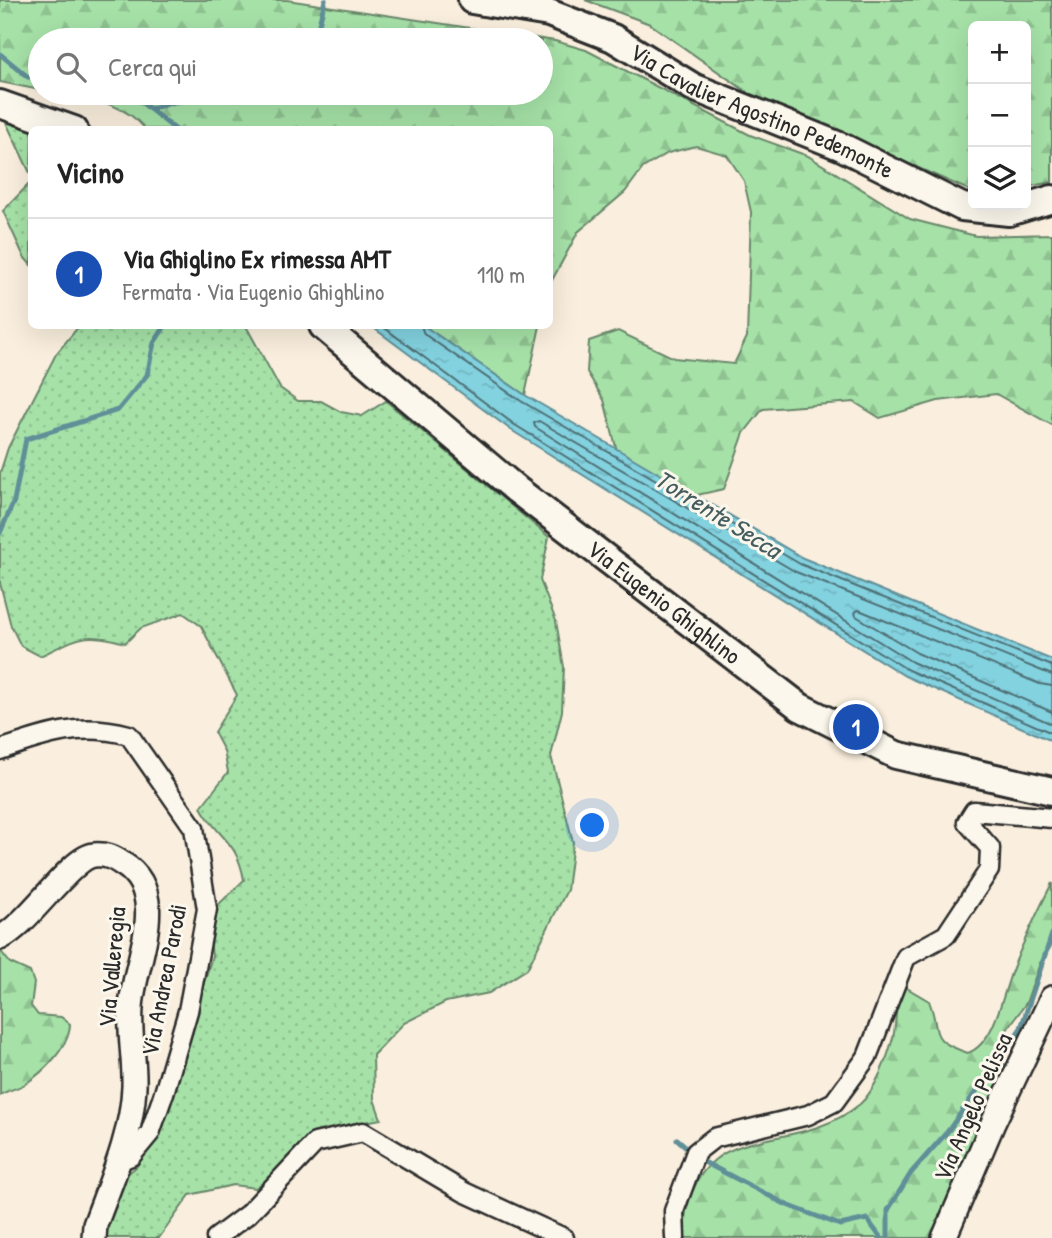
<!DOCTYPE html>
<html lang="it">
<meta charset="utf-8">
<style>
body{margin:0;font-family:"Patrick Hand",sans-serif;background:#f6f6f6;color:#222}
.controls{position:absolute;right:21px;top:21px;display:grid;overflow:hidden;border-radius:10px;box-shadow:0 7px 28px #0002}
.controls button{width:63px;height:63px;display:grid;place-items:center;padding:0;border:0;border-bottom:2px solid #e0e0e0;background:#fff;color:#222;font:35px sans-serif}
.you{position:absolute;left:593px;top:826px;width:24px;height:24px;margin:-18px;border:5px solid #fff;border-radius:50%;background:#1a73e8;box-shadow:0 0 0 10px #1a73e833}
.badge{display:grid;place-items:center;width:46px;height:46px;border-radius:50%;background:#ea580c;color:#fff;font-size:23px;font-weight:700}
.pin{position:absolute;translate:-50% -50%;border:4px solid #fff;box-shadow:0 2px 7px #0006}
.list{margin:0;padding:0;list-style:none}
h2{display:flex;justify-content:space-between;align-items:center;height:91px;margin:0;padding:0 28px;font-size:30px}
h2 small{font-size:23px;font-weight:400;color:#767676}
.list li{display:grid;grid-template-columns:46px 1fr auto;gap:21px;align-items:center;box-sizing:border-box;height:112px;padding:0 28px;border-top:2px solid #e0e0e0}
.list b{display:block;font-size:26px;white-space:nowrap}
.list p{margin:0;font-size:23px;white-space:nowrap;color:#767676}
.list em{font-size:23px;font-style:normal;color:#767676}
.icon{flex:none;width:38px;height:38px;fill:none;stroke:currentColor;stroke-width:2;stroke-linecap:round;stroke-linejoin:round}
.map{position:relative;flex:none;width:1052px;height:1238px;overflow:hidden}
.search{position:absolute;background:#fff;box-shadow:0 7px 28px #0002;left:28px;top:28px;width:525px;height:77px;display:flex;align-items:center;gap:18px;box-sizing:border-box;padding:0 24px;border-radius:38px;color:#767676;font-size:26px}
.panel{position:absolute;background:#fff;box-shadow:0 7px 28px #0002;left:28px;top:126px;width:525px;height:203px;border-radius:10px}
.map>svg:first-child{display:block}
</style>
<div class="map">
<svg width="1052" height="1238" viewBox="0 0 1052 1238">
<defs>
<pattern id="grass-dots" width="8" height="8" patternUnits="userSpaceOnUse" patternTransform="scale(1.75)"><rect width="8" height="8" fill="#a6e2a8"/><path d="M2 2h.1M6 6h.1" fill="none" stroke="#8fc291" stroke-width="1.8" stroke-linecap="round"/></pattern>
<pattern id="forest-firs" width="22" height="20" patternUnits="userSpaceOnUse" patternTransform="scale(1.75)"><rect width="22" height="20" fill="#a6e2a8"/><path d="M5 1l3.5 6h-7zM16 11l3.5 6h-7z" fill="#8fc291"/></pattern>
<pattern id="water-ripples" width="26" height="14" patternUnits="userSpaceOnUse" patternTransform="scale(1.75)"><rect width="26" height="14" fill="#83d2e0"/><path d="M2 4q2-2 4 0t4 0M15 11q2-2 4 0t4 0" fill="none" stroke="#71b4c0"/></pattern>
</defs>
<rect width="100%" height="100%" fill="#faefde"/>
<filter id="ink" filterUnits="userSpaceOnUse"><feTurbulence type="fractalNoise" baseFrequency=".0143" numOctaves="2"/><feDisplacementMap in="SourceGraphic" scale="14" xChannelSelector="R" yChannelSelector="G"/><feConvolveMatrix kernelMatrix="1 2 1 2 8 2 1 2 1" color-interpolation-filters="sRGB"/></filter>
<g filter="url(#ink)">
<g fill="url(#grass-dots)" stroke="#68866a" stroke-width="2">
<polygon points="3,116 56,129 32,130 31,175"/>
<polygon points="31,182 31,265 24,257 3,211"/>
<path d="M79 326H246L280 388 298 401H321L341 412 362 416 386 401 549 537 540 580 556 621 564 667 562 711 551 756 573 842 567 890 527 969 489 993 446 1002 404 1023 373 1055 374 1099 381 1119 344 1126 302 1143 273 1176 255 1188 233 1185 190 1195 159 1238H100L124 1177 137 1166 156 1138 186 1031 206 977 212 956 209 934 217 906 244 880C237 839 218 839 201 807L228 772 224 751 214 732 237 695 201 626 183 613 141 628 125 643C84 630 77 639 40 656L21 646 11 626 0 583V473L8 448 56 354Z"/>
</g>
<g fill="url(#forest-firs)" stroke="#68866a" stroke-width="2">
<path d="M0 0H287L555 41 586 50 750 135 808 156 910 219 976 236 1052 234V425L996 394 938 401 880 418 854 402 763 409 744 433 724 489 693 496 617 451 604 400 587 372 589 341 618 331 674 358 734 364 747 337 751 212 744 181 727 155 696 146 668 153 643 168 625 192 578 232 550 284V130L145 129C125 103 89 98 58 93H541V40H40V90L0 82Z"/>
<polygon points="585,0 1052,0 1052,182 1026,187 1026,26 973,26 971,191 750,94 650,24"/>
<polygon points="424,326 540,326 525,395"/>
<path d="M1052 883V945L1040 963 1026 1003 1004 1034V1071L937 1238H682C694 1106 788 1163 860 1104 875 1091 888 1057 893 1038 897 1021 894 1000 905 987L929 1001C942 1034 926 1039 968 1053 997 1042 1003 989 1015 963 1026 936 1039 909 1052 883Z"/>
<path d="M0 950 10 963 30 972 34 983 31 1006 38 1015 61 1017 70 1024C70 1046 44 1072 25 1084 17 1089 7 1090 0 1095Z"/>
</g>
<polygon fill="url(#water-ripples)" stroke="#608f98" stroke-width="2" points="371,326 424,326 525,395 803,558 1052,660 1052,741 905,676 511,430"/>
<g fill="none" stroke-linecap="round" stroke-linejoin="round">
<g stroke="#4e6e73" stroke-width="2">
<polyline points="382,326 515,425 908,670 1052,733"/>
<polyline points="421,326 424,334 521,401 800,564 1052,666"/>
<polyline points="1052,675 796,572 539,421 534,423 535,427 912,662 1052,724"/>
<polyline points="1052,686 1040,684 859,610 855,612 856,616 917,653 1052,712"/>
</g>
<g stroke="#608f98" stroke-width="5">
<polyline points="315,40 325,0"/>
<polyline points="0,54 28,77 40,76"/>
<polyline points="130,93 176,130"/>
<polyline points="150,109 174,102 241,93"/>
<polyline points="0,533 14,501 26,439 118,410 147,375 154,343 165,326"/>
<polyline points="677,1139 704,1162 787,1205 840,1225 867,1219 881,1238"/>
<polyline points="888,1238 888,1210 911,1173 948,1131 1021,1028 1052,934"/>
</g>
<g stroke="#2b2b2b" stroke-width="23">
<g id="minor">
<path d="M0 750C46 734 80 722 129 735L194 828 207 909 188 1011 164 1093 150 1133 131 1156 118 1161"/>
<polyline points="216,1238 248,1214 315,1143 363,1132 464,1192 564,1238"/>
<polyline points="675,1238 674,1211 696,1152 714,1138 808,1115 834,1102 867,1057 906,957 946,935 989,870 990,848 967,822 974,811 1052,818"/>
</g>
</g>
<g stroke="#2b2b2b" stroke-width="28">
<g id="tertiary">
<path d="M0 938C29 924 71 857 94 855 106 854 113 857 123 864 172 894 133 964 131 1008 129 1034 135 1061 134 1087 132 1135 111 1181 95 1225L94 1238"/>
<polyline points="944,1238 993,1123 1052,998"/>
</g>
</g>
<g stroke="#2b2b2b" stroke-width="32">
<g id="secondary">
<path id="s1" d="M472 0 549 13 613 38 693 87 842 147 962 207 1009 212 1052 199"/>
<polyline points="0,104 74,130"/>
<path id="s2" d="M323 326 517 490 800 707 896 755 1052 791"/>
</g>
</g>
<use href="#minor" stroke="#fbf7ec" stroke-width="18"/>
<use href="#tertiary" stroke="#fbf7ec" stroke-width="23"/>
<use href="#secondary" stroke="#fbf7ec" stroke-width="26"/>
</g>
</g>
<g text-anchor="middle" stroke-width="6" stroke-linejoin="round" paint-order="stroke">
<g font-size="24" fill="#2b2b2b" stroke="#fbf7ec">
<text dy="8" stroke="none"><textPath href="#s1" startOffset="313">Via Cavalier Agostino Pedemonte</textPath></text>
<text dy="8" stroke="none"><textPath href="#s2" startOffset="439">Via Eugenio Ghighlino</textPath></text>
<text transform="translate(112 967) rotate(-85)" y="8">Via Valleregia</text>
<text transform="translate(164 980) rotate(-79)" y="8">Via Andrea Parodi</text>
<text transform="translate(973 1107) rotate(-66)" y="8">Via Angelo Pelissa</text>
</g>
<g font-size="26" font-style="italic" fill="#455d61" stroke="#fbf7ec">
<text transform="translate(718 514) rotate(32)" y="9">Torrente Secca</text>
</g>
</g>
</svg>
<div class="controls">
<button>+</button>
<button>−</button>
<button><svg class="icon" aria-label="layers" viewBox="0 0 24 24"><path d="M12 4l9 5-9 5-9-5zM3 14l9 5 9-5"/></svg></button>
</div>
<div class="you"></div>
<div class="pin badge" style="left:856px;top:727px;background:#1a4fb4">1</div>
<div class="search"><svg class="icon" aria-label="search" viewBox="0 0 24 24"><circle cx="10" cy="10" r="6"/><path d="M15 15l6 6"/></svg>Cerca qui</div>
<section class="panel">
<h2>Vicino<small></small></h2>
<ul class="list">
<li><span class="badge" style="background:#1a4fb4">1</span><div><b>Via Ghiglino Ex rimessa AMT</b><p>Fermata · Via Eugenio Ghighlino</p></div><em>110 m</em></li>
</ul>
</section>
</div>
